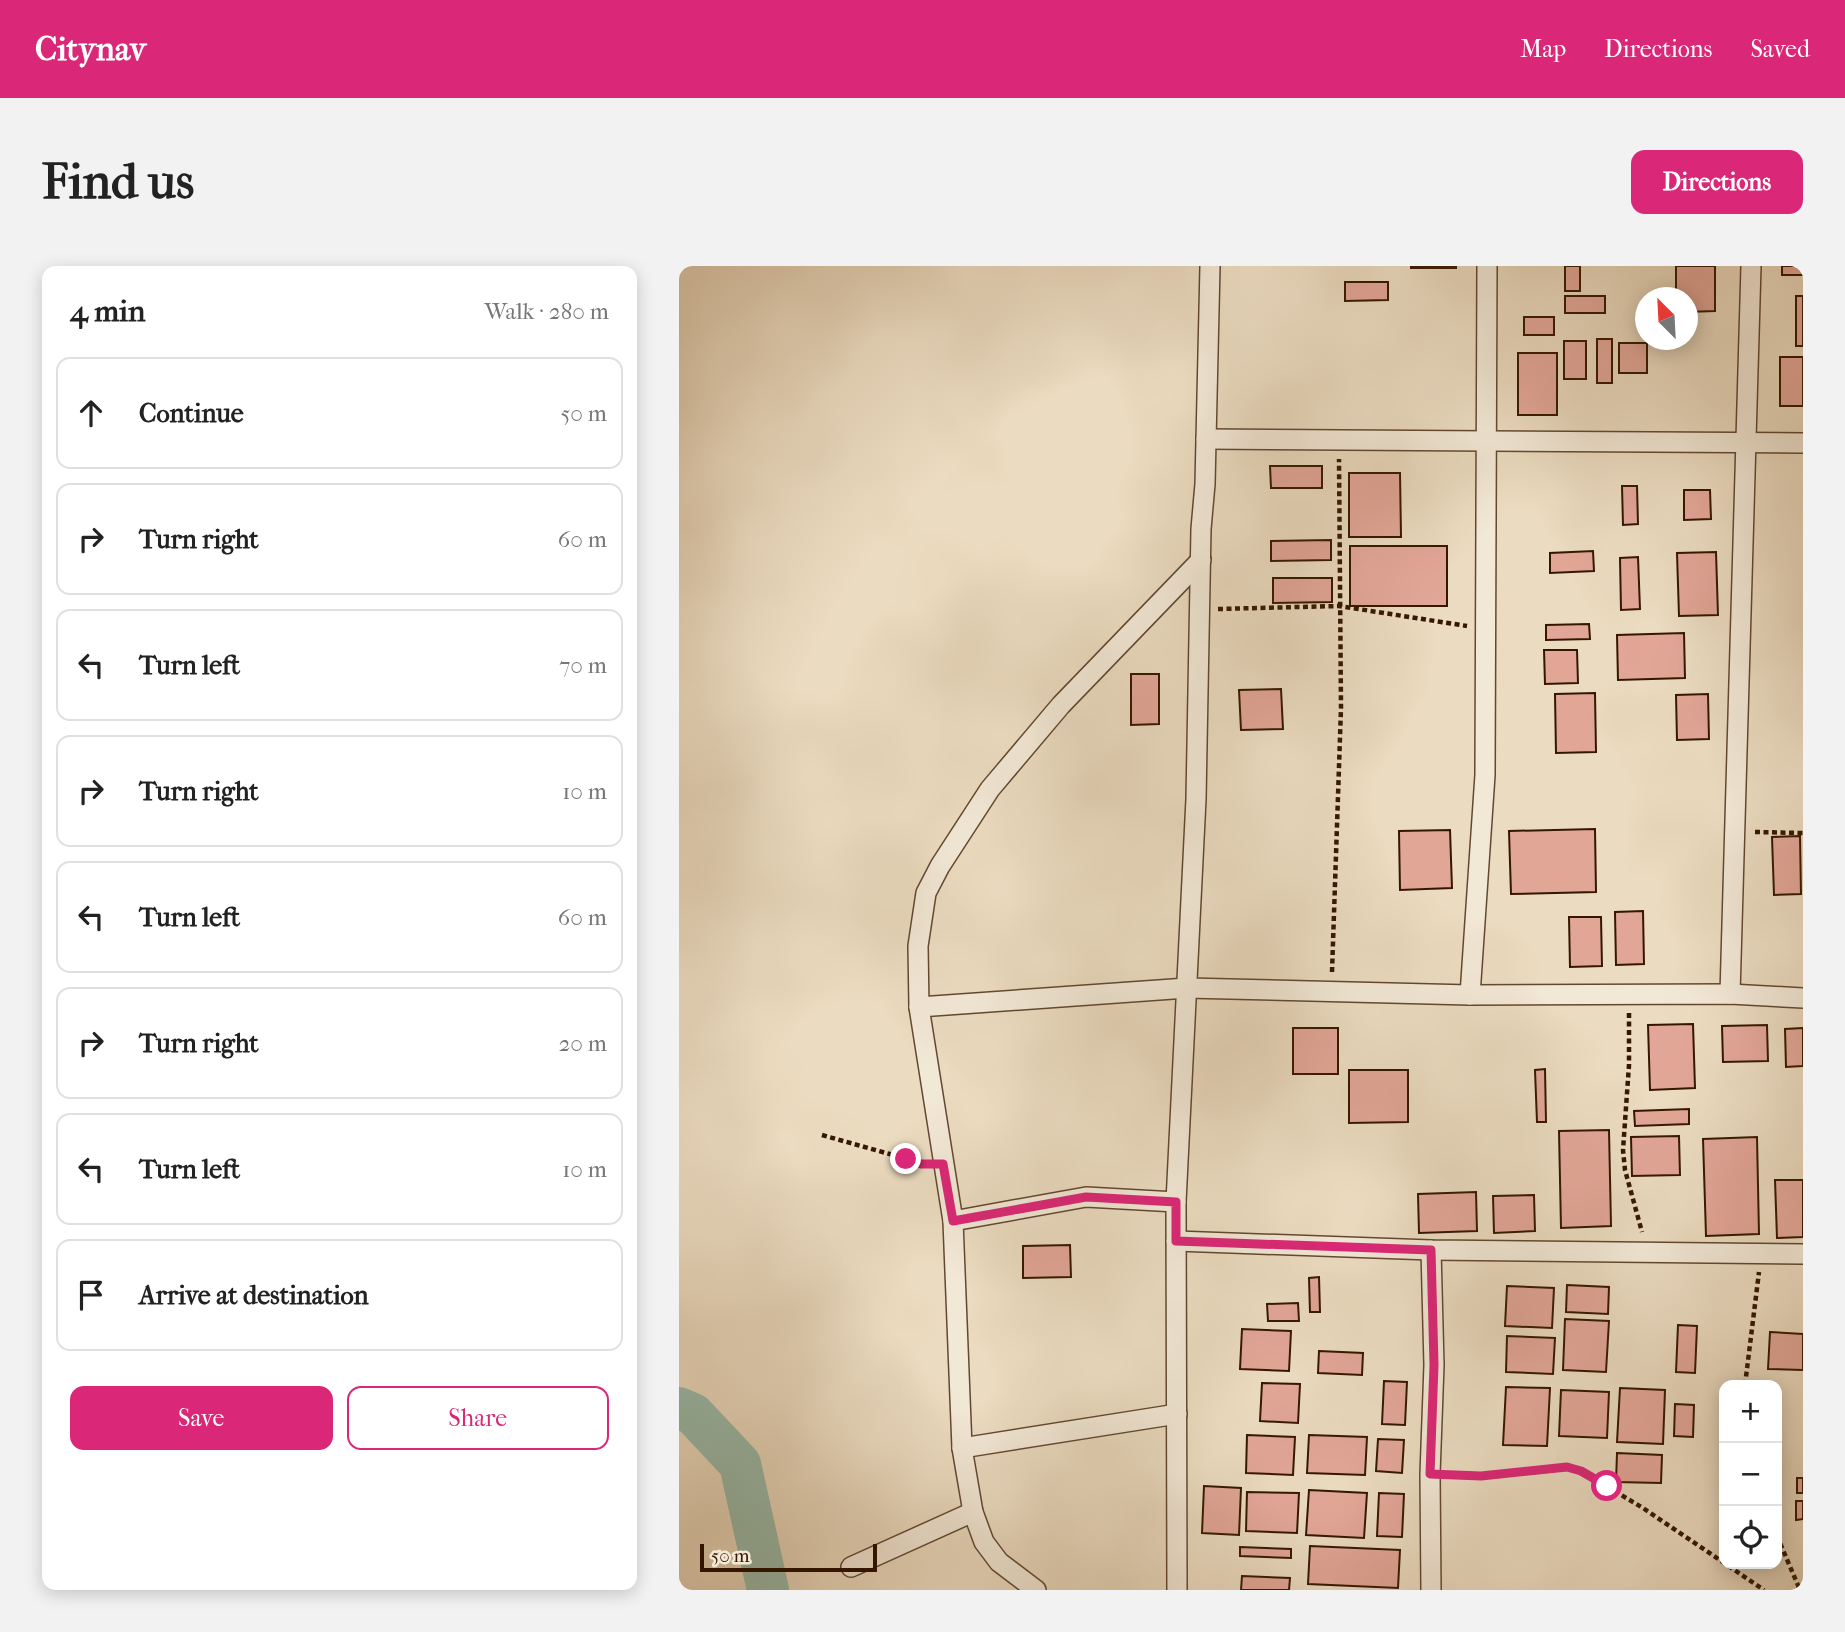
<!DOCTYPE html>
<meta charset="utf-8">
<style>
body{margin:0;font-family:"IM FELL French Canon",serif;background:#f2f2f2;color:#222}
.controls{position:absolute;right:21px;bottom:21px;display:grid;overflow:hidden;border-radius:14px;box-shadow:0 4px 18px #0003}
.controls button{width:63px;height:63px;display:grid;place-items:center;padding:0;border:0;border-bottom:2px solid #e0e0e0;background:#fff;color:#222;font:35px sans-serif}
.compass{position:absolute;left:956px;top:21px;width:63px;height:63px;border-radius:50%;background:#fff;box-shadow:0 4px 18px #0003;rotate:336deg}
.scale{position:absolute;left:21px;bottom:18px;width:177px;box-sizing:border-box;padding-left:7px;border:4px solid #351700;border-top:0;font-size:19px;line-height:24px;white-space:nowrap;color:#351700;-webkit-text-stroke:5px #f2e8d6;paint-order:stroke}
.stop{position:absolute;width:21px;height:21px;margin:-16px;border:5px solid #db2777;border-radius:50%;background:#fff}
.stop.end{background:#db2777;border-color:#fff;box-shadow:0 2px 7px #0008}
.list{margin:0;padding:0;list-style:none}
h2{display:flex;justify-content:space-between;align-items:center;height:91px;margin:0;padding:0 28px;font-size:30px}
h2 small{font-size:23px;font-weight:400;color:#767676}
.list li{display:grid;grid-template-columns:46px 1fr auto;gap:21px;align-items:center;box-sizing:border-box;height:112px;margin:0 14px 14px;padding:0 14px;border:2px solid #e0e0e0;border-radius:14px}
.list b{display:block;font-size:26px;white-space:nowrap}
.list em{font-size:23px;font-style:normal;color:#767676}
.actions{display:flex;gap:14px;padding:21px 28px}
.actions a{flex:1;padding:16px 0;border:2px solid #db2777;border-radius:14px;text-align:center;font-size:24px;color:#db2777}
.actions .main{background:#db2777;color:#fff}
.icon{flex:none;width:38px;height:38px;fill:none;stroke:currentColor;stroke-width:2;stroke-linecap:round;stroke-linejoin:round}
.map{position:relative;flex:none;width:1124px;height:1324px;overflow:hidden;border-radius:14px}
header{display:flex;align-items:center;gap:42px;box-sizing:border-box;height:98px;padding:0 35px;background:#db2777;color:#fff}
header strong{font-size:33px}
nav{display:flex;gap:38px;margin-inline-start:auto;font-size:24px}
.intro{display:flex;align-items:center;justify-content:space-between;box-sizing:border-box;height:168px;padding:0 42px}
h1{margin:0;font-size:49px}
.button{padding:18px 32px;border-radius:14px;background:#db2777;color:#fff;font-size:24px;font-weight:700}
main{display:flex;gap:42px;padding:0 42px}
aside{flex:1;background:#fff;border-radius:14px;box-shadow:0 4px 18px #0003}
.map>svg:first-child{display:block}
</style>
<header>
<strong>Citynav</strong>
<nav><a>Map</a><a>Directions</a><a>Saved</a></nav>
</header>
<div class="intro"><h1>Find us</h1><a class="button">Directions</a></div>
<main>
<aside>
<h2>4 min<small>Walk · 280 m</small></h2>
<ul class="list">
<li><svg class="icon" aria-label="ahead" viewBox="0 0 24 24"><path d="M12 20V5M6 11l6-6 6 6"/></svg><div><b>Continue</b></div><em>50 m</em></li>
<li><svg class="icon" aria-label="right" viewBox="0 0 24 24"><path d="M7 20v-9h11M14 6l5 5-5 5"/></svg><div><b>Turn right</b></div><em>60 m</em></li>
<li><svg class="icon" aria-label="left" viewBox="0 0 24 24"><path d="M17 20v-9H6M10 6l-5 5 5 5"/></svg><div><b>Turn left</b></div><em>70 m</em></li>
<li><svg class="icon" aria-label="right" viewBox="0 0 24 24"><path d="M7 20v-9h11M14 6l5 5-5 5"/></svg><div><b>Turn right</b></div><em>10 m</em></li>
<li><svg class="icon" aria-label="left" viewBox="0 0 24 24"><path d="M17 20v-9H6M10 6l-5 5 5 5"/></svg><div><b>Turn left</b></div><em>60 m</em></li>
<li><svg class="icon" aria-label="right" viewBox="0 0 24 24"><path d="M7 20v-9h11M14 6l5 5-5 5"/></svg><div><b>Turn right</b></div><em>20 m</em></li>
<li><svg class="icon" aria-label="left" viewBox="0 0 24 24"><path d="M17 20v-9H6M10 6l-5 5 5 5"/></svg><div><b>Turn left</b></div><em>10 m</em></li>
<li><svg class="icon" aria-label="arrive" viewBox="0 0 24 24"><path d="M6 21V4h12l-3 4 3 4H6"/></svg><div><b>Arrive at destination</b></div></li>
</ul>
<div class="actions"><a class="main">Save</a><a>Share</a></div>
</aside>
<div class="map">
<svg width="1124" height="1324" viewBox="0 0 1124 1324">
<rect width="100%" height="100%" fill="#ebdbc0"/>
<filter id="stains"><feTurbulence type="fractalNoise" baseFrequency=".00286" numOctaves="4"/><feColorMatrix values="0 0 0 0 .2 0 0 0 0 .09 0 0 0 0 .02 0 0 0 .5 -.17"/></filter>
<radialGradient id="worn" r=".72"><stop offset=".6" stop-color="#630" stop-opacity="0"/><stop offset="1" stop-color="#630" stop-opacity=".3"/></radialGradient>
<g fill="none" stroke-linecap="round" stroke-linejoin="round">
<polyline stroke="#99bcac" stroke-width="42" points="0,1142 14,1148 61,1198 89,1324"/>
</g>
<g fill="#e2a697" stroke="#351700" stroke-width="2">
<rect x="732" y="0" width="45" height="2"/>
<rect x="886" y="0" width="15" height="25"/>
<polygon points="997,0 1036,0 1036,45 1008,46 1008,32 997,32"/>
<rect x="1103" y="0" width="21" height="9"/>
<polygon points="666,16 709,16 709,34 666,35"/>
<rect x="886" y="30" width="40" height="17"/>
<rect x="1117" y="30" width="7" height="50"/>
<rect x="845" y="51" width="30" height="18"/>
<rect x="918" y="73" width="15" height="44"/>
<rect x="885" y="75" width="22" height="38"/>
<rect x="940" y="77" width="28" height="30"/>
<rect x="839" y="87" width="39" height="62"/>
<rect x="1101" y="91" width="23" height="49"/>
<polygon points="591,200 643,200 643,222 592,222"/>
<polygon points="670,207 721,207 722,271 670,271"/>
<polygon points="943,220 958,220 959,258 944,259"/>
<polygon points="1005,224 1031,224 1032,253 1005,254"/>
<polygon points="652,274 652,294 592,295 592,275"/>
<rect x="671" y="280" width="97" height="60"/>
<polygon points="914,285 915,305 871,307 871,287"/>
<polygon points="1037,286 1039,349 1000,350 998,287"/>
<polygon points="959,291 961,343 942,344 941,292"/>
<polygon points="594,312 653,312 653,336 594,337"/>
<polygon points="910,358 911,373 867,374 867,359"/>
<polygon points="1005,367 1006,412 939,414 938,369"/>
<polygon points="865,384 898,384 899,417 866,418"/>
<polygon points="452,408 480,408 480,458 452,459"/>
<polygon points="602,423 604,463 562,464 560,424"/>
<polygon points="916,427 917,486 877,487 876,428"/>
<polygon points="1029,428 1030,473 998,474 997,429"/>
<polygon points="916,563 917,626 832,628 830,565"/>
<polygon points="771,564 773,622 721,624 720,565"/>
<polygon points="1121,570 1122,628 1095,629 1093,571"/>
<polygon points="964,645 965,698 937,699 936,646"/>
<polygon points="890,651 922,651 923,700 891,701"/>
<polygon points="1014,758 1016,822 971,824 969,759"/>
<polygon points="1088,759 1089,795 1044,796 1043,760"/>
<rect x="614" y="762" width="45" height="46"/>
<polygon points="1124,762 1124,800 1107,801 1106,763"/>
<polygon points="866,803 867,856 858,856 856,804"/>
<polygon points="670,804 729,804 729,856 670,857"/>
<polygon points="1010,843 1010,858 956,860 955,845"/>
<polygon points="930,864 932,960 882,962 880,865"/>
<polygon points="1000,870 1001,909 953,910 952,871"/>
<polygon points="1078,871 1080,968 1027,970 1024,873"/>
<polygon points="1096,914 1124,914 1124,971 1098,972"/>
<polygon points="797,926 798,965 740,967 739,928"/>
<polygon points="855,929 856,965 815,967 814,930"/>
<polygon points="391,979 392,1011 344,1012 344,980"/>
<polygon points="640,1011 641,1046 631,1046 630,1012"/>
<polygon points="888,1019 930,1021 929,1048 887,1046"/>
<polygon points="828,1020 875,1022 873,1062 826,1060"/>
<polygon points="619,1037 620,1055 589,1055 588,1038"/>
<polygon points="886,1053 930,1055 927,1106 884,1104"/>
<polygon points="999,1059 1018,1060 1016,1107 997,1106"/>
<polygon points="563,1063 612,1065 610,1105 561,1103"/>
<polygon points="1091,1066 1124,1068 1124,1104 1089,1103"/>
<polygon points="828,1070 876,1072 874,1108 827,1106"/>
<polygon points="640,1085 684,1087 683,1109 639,1107"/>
<polygon points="705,1115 728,1116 726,1159 703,1158"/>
<polygon points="583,1117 621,1118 619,1157 581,1155"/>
<polygon points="827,1121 871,1122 868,1180 824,1179"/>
<polygon points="941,1122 986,1124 984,1178 938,1176"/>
<polygon points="882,1124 930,1126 928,1172 880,1170"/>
<polygon points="996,1138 1015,1139 1014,1171 995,1170"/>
<polygon points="568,1169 616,1171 614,1209 567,1207"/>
<polygon points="630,1169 688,1171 686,1209 628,1207"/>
<polygon points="699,1173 725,1174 723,1207 697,1205"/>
<polygon points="938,1187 983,1189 982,1217 937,1216"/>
<rect x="1118" y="1212" width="6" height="15"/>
<polygon points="525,1220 562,1222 560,1269 523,1267"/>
<polygon points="630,1224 688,1227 685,1272 627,1269"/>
<polygon points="568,1226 620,1227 618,1267 567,1265"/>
<polygon points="700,1227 725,1228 723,1271 698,1270"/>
<polygon points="1117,1235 1124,1235 1124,1253 1117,1254"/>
<polygon points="631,1280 721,1284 719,1322 629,1318"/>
<polygon points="561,1281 612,1283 612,1292 561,1290"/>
<polygon points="563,1310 611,1312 610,1324 562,1324"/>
</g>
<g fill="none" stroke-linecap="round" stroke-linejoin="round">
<g stroke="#624830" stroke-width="22">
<g id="minor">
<polyline points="527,173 1124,177"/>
<polyline points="1051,728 1072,0"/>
<polyline points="791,729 806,509 808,0"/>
<polyline points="240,741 508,722 791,729 1051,728 1124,732"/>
<polyline points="274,955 407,931 497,936"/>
<polyline points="497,975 752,984 1124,988"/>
<polyline points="752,984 755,1099 751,1208 752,1324"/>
<polyline points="283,1182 498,1148"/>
<polyline points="172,1301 294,1246"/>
<polyline points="357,1324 320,1296 305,1276 294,1246 283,1182 274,955 240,741 239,680 247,627 261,600 311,523 382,439 522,294"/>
<polyline points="498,1324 497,936 517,533 522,263 526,218 531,0"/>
</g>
</g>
<g stroke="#351700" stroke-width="4.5" stroke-dasharray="5 3.5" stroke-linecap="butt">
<polyline points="539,343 660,340 788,360"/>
<polyline points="1076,566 1124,567"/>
<polyline points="653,706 662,442 660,193"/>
<polyline points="950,747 950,799 944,884 946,904 963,966"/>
<polyline points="143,869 246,898"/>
<polyline points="1066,1119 1080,1006"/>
<polyline points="772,1209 802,1210 879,1201 902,1205 964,1242 1085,1324"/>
<polyline points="1098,1270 1121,1324"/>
</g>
<use href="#minor" stroke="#f2e8d6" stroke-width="19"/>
</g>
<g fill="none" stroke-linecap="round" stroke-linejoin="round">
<polyline stroke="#db2777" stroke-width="9" points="227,893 242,898 264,898 274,955 407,931 497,936 497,975 752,984 755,1099 751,1208 802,1210 888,1201 902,1205 928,1220"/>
</g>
<rect width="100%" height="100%" filter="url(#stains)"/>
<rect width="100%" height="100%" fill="url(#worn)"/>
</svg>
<div class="controls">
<button>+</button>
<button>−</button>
<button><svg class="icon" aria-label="locate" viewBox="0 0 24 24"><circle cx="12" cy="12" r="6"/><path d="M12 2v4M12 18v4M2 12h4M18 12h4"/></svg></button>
</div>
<svg class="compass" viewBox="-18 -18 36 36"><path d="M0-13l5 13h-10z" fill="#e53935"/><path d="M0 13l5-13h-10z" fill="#767676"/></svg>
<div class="scale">50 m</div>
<div class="stop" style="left:928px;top:1220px"></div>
<div class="stop end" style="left:227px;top:893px"></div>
</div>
</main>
